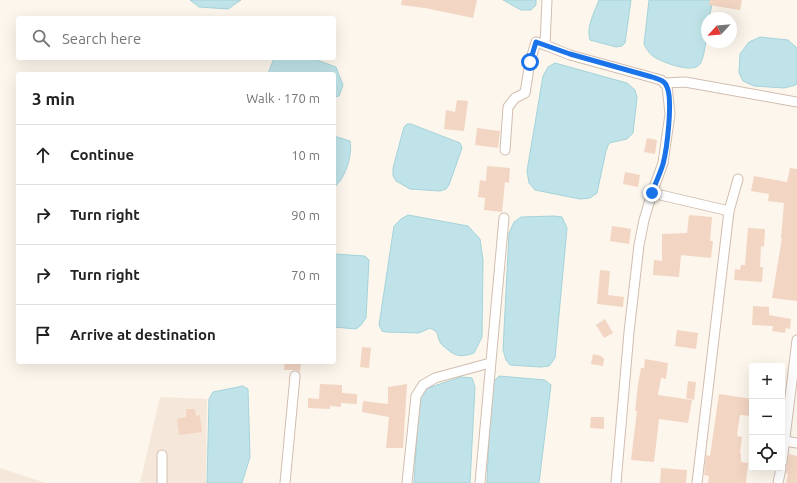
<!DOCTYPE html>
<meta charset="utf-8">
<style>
body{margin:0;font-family:Ubuntu,sans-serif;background:#f6f6f6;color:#222}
.controls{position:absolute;right:12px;bottom:12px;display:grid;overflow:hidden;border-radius:4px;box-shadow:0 4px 16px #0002}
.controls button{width:36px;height:36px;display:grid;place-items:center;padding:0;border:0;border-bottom:1px solid #e0e0e0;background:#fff;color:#222;font:20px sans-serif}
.compass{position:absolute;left:701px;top:12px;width:36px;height:36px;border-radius:50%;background:#fff;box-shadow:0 4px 16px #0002;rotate:244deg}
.stop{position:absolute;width:12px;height:12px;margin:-9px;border:3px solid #1a73e8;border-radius:50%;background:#fff}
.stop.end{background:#1a73e8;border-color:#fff;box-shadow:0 1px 4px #0008}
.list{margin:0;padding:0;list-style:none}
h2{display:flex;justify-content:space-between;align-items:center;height:52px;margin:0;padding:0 16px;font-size:17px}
h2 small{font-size:13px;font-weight:400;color:#767676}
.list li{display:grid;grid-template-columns:26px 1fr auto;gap:12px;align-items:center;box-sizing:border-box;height:60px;padding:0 16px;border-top:1px solid #e0e0e0}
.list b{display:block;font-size:15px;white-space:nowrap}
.list em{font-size:13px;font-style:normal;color:#767676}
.icon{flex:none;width:22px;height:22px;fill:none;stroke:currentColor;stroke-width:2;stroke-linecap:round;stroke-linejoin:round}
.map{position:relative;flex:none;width:797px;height:483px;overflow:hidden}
.search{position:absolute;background:#fff;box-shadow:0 4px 16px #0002;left:16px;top:16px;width:320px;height:44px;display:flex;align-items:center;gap:10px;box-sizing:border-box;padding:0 14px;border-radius:4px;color:#767676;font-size:15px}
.panel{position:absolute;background:#fff;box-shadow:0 4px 16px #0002;left:16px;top:72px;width:320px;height:292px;border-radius:4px}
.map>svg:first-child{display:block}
</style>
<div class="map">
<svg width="797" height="483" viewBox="0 0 797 483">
<rect width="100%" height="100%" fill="#fdf6ec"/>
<g fill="#f5e8da">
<polygon points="160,397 207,399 206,483 140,483"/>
<polygon points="0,468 46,483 0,483"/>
</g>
<g fill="#bfe3e8" stroke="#a5d3da">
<polygon points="190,0 241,0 228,9 199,7"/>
<polygon points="503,0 536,0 536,5 531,10 521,10"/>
<path d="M599 0H631L625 43 622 46 616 47 590 40C586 27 594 13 599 0Z"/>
<path d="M649 0H713L709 18H707C707 29 706 55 700 64 693 74 665 63 656 58 651 56 647 50 644 44Z"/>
<polygon points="760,37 788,40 797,48 797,81 796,85 784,88 754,86 743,81 739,73 740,54 749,42"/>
<polygon points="274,58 311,58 336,67 343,85 339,96 334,97 334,74 268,74"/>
<polygon points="555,63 627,83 635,90 637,98 633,133 627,139 609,143 606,151 597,193 590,198 580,199 535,190 529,183 527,171 543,76 548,67"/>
<polygon points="407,124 411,124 460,143 462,148 449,185 446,189 440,191 410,189 396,181 393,176 393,168 404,127"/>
<path d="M334 136 350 141C353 154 345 180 334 187Z"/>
<path d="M408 215 468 226 480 239 483 260 482 337 474 353C463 357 456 357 447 349 445 347 441 345 440 342 436 334 440 333 430 328L419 333 386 332 382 331 379 325 394 226 401 219Z"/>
<polygon points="554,216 562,217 567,228 555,358 549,366 540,367 510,365 506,360 503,350 509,233 514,222 521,217"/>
<polygon points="334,254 365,256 369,260 366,318 361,325 356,329 334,327"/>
<polygon points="499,376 545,380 551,385 539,483 487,483 491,384"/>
<polygon points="461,377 472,378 475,387 470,483 414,483 419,401 425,389"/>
<polygon points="243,386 248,389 250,457 242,483 207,483 209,399 213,392"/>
</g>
<g fill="#f3d5c3">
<polygon points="402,0 477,0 473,18 425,8 401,5"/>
<polygon points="710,0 742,0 740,10 709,5"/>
<polygon points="457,100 468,101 464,131 444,129 446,110 455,112"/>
<polygon points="477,128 500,131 498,148 475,145"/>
<polygon points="647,138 657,140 655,154 644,152"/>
<polygon points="487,166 510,168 509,183 505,182 502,212 484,210 485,198 478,197 480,180 486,181"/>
<polygon points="790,168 797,169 797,301 772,298 782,238 781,238 784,203 768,201 769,194 751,191 754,176 787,182"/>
<polygon points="625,172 640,175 638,187 623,184"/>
<polygon points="689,215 712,217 710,241 713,241 711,258 681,255 679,277 653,275 654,260 662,261 662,234 687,233"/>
<polygon points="612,226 631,229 629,244 610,241"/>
<polygon points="748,228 765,229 764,247 761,246 760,267 763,267 762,282 734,280 735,269 740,270 741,265 745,265"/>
<polygon points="600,270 610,271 608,295 624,297 623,307 597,304"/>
<polygon points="753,306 769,307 769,315 791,319 790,329 786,328 785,333 772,331 773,326 752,325"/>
<polygon points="605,319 613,333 604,338 596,325"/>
<polygon points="677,330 698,333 696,349 675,346"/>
<polygon points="362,347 371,348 369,368 360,367"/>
<polygon points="593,354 601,356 604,359 603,366 591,364"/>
<polygon points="645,359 668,363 666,379 661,378 658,395 692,400 688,423 659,419 654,462 631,460 637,411 635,411 638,384 641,368 644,368"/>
<polygon points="285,362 301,362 300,372 296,370 284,370"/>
<polygon points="688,381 696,382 694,400 686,398"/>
<polygon points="320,384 342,385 342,393 357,394 357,404 341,403 341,407 330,406 330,409 308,408 308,398 319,399"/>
<polygon points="407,384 403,448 386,448 389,417 362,412 363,401 388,404 388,387"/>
<polygon points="719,394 752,399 752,416 740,415 737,434 738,434 737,436 742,437 740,453 741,453 741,462 748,463 746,483 708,483 709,476 704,475 706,455 710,456"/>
<polygon points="186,409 195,409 196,416 200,415 202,432 179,435 177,419 186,417"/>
<polygon points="591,417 604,417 604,429 590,428"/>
<polygon points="789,454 797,456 797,483 786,483 788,474 786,473 787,466"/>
<polygon points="661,468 687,470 686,483 660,483"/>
</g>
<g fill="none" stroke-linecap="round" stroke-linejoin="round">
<g stroke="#d1beb0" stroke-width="11">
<g id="minor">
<polyline points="547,0 545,45 570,55 661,80 667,86 670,114 663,163 652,193"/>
<polyline points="665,83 685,82 797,102"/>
<polyline points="505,150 508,107 515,98 525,93 530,62 536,42 545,45"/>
<polyline points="785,441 797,443"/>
<polyline points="162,455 162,483"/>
<polyline points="782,462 797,340"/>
<polyline points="285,483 295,376"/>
<polyline points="407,483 416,396 423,385 435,378 490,363"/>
<polyline points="480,483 504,218"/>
<polyline points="616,483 629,332 639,245 644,220 652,193 729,211"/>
<polyline points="697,483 729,211 738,179"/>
<polyline points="778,483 781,468"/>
</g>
</g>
<use href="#minor" stroke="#fff" stroke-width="9"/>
</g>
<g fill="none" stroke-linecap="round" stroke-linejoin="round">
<path stroke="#1a73e8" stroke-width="5" d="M530 62 536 42 570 54 652 77C658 79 665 80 667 87 673 100 667 149 663 164 660 174 655 184 652 193"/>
</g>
</svg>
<div class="controls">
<button>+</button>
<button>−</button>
<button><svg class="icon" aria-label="locate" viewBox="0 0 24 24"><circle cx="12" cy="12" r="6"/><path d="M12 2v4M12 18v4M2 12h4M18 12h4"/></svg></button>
</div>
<svg class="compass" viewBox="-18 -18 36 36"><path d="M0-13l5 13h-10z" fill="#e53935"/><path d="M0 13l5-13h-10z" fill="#767676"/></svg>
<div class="stop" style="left:530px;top:62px"></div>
<div class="stop end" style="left:652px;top:193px"></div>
<div class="search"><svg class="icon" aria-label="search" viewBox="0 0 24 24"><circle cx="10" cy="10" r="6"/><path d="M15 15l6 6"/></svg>Search here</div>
<section class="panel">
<h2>3 min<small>Walk · 170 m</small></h2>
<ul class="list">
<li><svg class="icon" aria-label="ahead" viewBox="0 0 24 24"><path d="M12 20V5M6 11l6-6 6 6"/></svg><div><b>Continue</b></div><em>10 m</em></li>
<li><svg class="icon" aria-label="right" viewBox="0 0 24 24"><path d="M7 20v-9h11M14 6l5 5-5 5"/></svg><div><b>Turn right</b></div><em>90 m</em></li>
<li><svg class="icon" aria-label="right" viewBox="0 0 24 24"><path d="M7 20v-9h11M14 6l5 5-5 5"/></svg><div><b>Turn right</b></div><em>70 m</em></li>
<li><svg class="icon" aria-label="arrive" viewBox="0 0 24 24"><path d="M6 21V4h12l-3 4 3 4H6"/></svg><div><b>Arrive at destination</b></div></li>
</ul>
</section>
</div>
